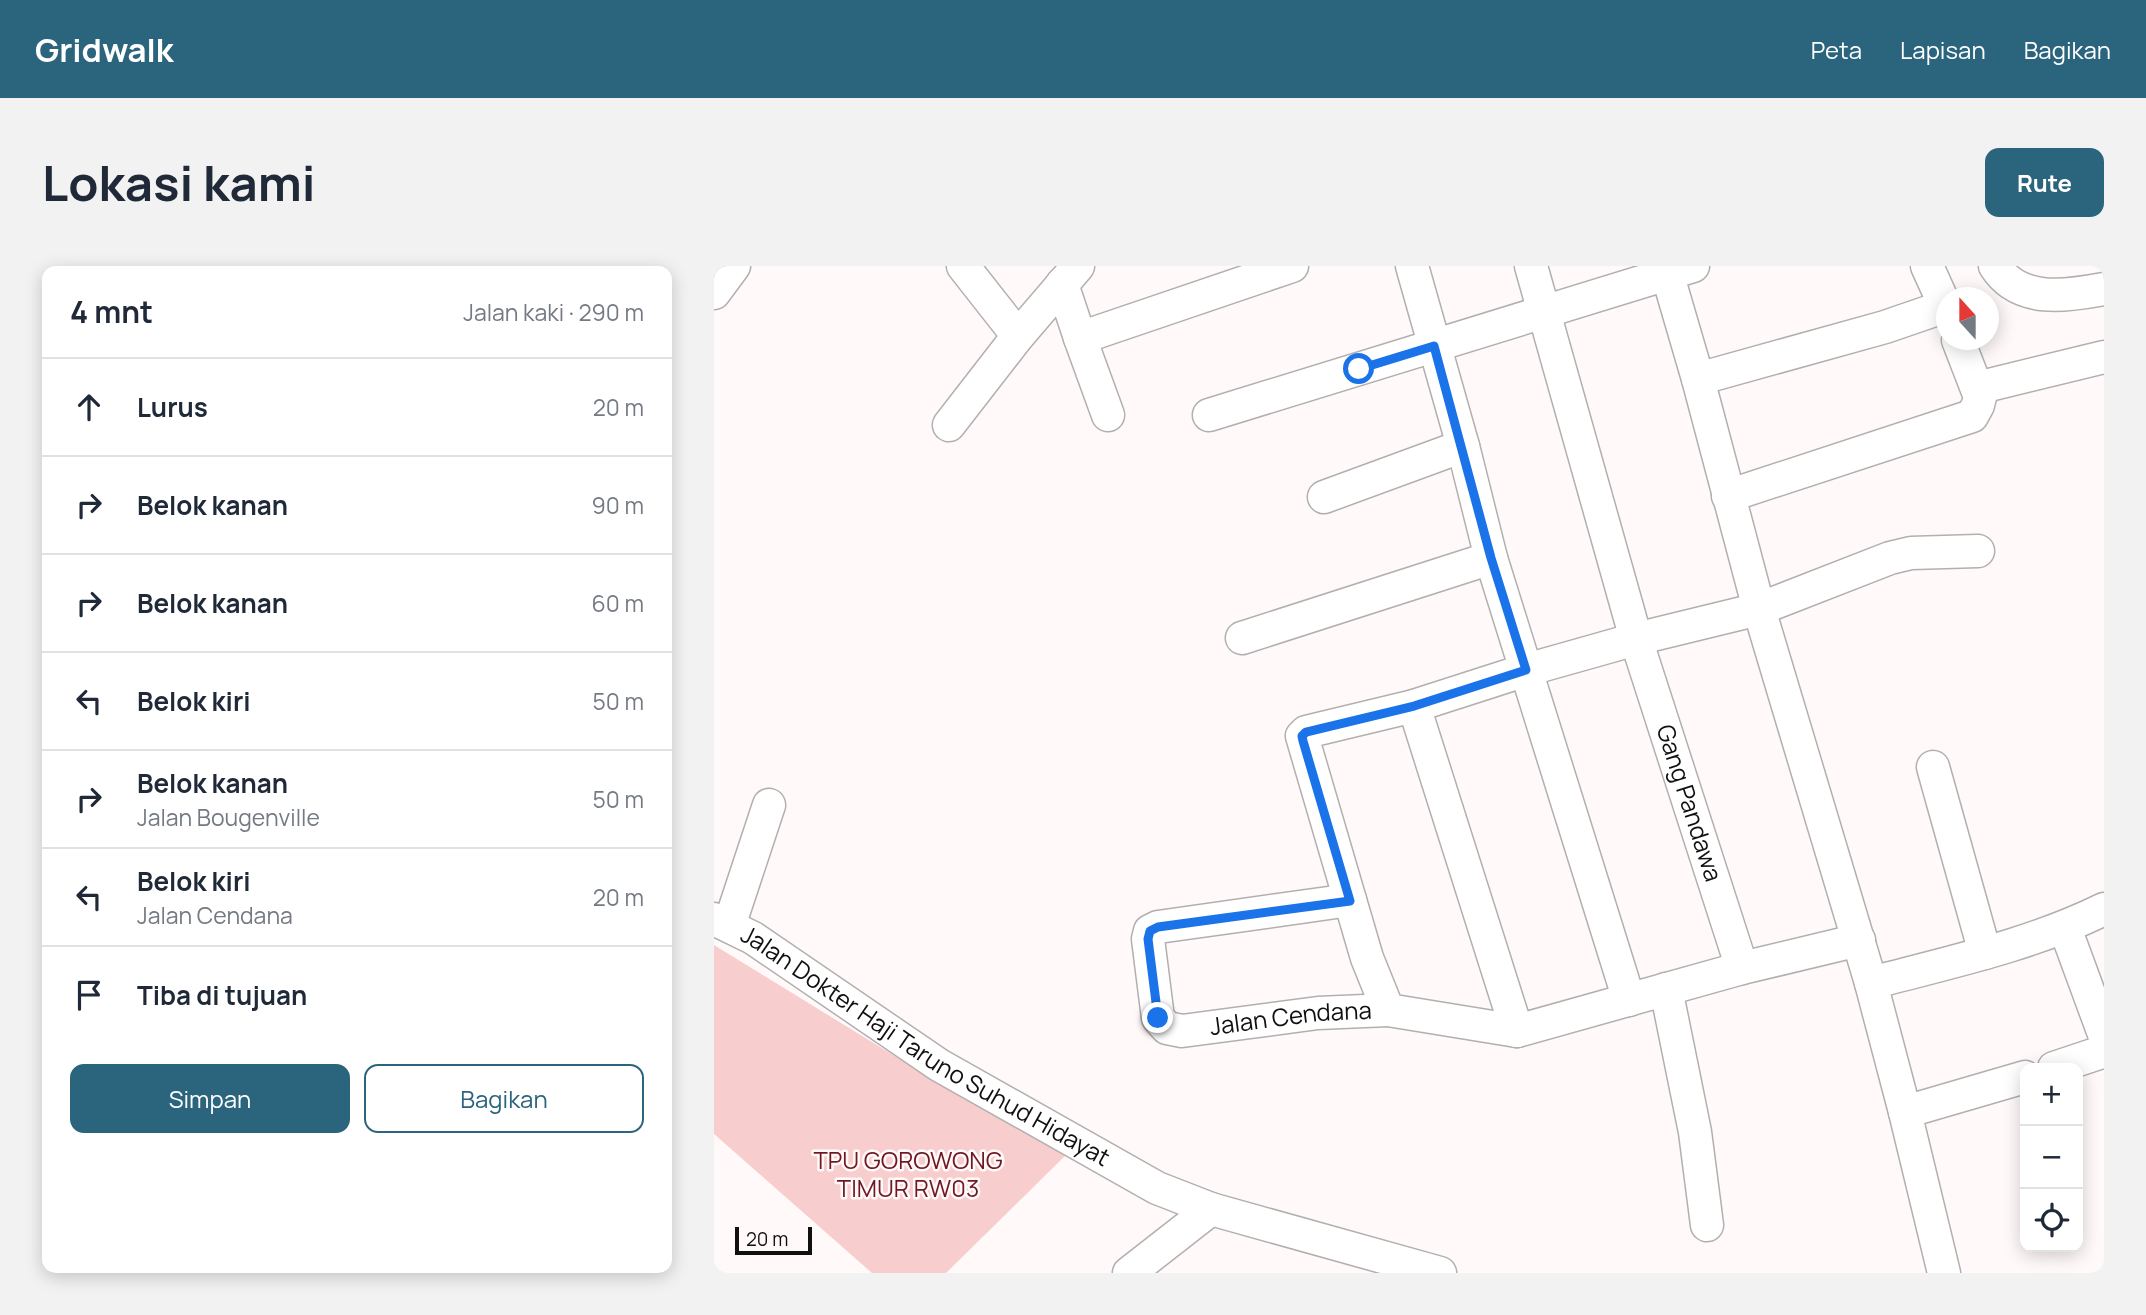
<!DOCTYPE html>
<html lang="id">
<meta charset="utf-8">
<style>
body{margin:0;font-family:Manrope,sans-serif;background:#f2f2f3;color:#1f2937}
.controls{position:absolute;right:21px;bottom:21px;display:grid;overflow:hidden;border-radius:14px;box-shadow:0 4px 18px #0003}
.controls button{width:63px;height:63px;display:grid;place-items:center;padding:0;border:0;border-bottom:2px solid #e0e1e3;background:#fff;color:#1f2937;font:35px sans-serif}
.compass{position:absolute;left:1222px;top:21px;width:63px;height:63px;border-radius:50%;background:#fff;box-shadow:0 4px 18px #0003;rotate:339deg}
.scale{position:absolute;left:21px;bottom:18px;width:77px;box-sizing:border-box;padding-left:7px;border:4px solid #111010;border-top:0;font-size:19px;line-height:24px;white-space:nowrap;color:#111010;-webkit-text-stroke:5px #fff9f9;paint-order:stroke}
.stop{position:absolute;width:21px;height:21px;margin:-16px;border:5px solid #1a73e8;border-radius:50%;background:#fff}
.stop.end{background:#1a73e8;border-color:#fff;box-shadow:0 2px 7px #0008}
.list{margin:0;padding:0;list-style:none}
h2{display:flex;justify-content:space-between;align-items:center;height:91px;margin:0;padding:0 28px;font-size:30px}
h2 small{font-size:23px;font-weight:400;color:#747a83}
.list li{display:grid;grid-template-columns:46px 1fr auto;gap:21px;align-items:center;box-sizing:border-box;height:98px;padding:0 28px;border-top:2px solid #e0e1e3}
.list b{display:block;font-size:26px;white-space:nowrap}
.list p{margin:0;font-size:23px;white-space:nowrap;color:#747a83}
.list em{font-size:23px;font-style:normal;color:#747a83}
.actions{display:flex;gap:14px;padding:21px 28px}
.actions a{flex:1;padding:16px 0;border:2px solid #2b647d;border-radius:14px;text-align:center;font-size:24px;color:#2b647d}
.actions .main{background:#2b647d;color:#fff}
.icon{flex:none;width:38px;height:38px;fill:none;stroke:currentColor;stroke-width:2;stroke-linecap:round;stroke-linejoin:round}
.map{position:relative;flex:none;width:1390px;height:1007px;overflow:hidden;border-radius:14px}
header{display:flex;align-items:center;gap:42px;box-sizing:border-box;height:98px;padding:0 35px;background:#2b647d;color:#fff}
header strong{font-size:33px}
nav{display:flex;gap:38px;margin-inline-start:auto;font-size:24px}
.intro{display:flex;align-items:center;justify-content:space-between;box-sizing:border-box;height:168px;padding:0 42px}
h1{margin:0;font-size:49px}
.button{padding:18px 32px;border-radius:14px;background:#2b647d;color:#fff;font-size:24px;font-weight:700}
main{display:flex;gap:42px;padding:0 42px}
aside{flex:1;background:#fff;border-radius:14px;box-shadow:0 4px 18px #0003}
.map>svg:first-child{display:block}
</style>
<header>
<strong>Gridwalk</strong>
<nav><a>Peta</a><a>Lapisan</a><a>Bagikan</a></nav>
</header>
<div class="intro"><h1>Lokasi kami</h1><a class="button">Rute</a></div>
<main>
<aside>
<h2>4 mnt<small>Jalan kaki · 290 m</small></h2>
<ul class="list">
<li><svg class="icon" aria-label="ahead" viewBox="0 0 24 24"><path d="M12 20V5M6 11l6-6 6 6"/></svg><div><b>Lurus</b></div><em>20 m</em></li>
<li><svg class="icon" aria-label="right" viewBox="0 0 24 24"><path d="M7 20v-9h11M14 6l5 5-5 5"/></svg><div><b>Belok kanan</b></div><em>90 m</em></li>
<li><svg class="icon" aria-label="right" viewBox="0 0 24 24"><path d="M7 20v-9h11M14 6l5 5-5 5"/></svg><div><b>Belok kanan</b></div><em>60 m</em></li>
<li><svg class="icon" aria-label="left" viewBox="0 0 24 24"><path d="M17 20v-9H6M10 6l-5 5 5 5"/></svg><div><b>Belok kiri</b></div><em>50 m</em></li>
<li><svg class="icon" aria-label="right" viewBox="0 0 24 24"><path d="M7 20v-9h11M14 6l5 5-5 5"/></svg><div><b>Belok kanan</b><p>Jalan Bougenville</p></div><em>50 m</em></li>
<li><svg class="icon" aria-label="left" viewBox="0 0 24 24"><path d="M17 20v-9H6M10 6l-5 5 5 5"/></svg><div><b>Belok kiri</b><p>Jalan Cendana</p></div><em>20 m</em></li>
<li><svg class="icon" aria-label="arrive" viewBox="0 0 24 24"><path d="M6 21V4h12l-3 4 3 4H6"/></svg><div><b>Tiba di tujuan</b></div></li>
</ul>
<div class="actions"><a class="main">Simpan</a><a>Bagikan</a></div>
</aside>
<div class="map">
<svg width="1390" height="1007" viewBox="0 0 1390 1007">
<rect width="100%" height="100%" fill="#fff9f9"/>
<polygon fill="#f7cecd" points="0,679 202,803 356,885 232,1007 158,1007 0,868"/>
<g fill="none" stroke-linecap="round" stroke-linejoin="round">
<g stroke="#b4afaf" stroke-width="35">
<g id="minor">
<polyline points="249,0 304,70"/>
<polyline points="698,0 749,180 777,292 915,734"/>
<path id="s1" d="M817 0 922 373 1028 702"/>
<polyline points="951,0 984,113 1045,343 1157,717 1191,846 1230,1007"/>
<polyline points="1213,0 1232,42"/>
<path d="M1281 0C1305 38 1353 30 1390 23"/>
<polyline points="348,18 366,72 578,0"/>
<polyline points="0,27 20,0"/>
<polyline points="366,72 394,149"/>
<polyline points="984,113 1171,61 1232,40"/>
<polyline points="1263,122 1390,91"/>
<polyline points="495,149 979,0"/>
<polyline points="235,159 304,70 364,0"/>
<polyline points="1014,230 1258,150 1264,139 1266,131 1244,74"/>
<polyline points="610,231 749,180"/>
<polyline points="528,372 777,292"/>
<polyline points="700,440 803,765"/>
<polyline points="1219,501 1271,687"/>
<path id="s2" d="M636 634 444 661 436 665 434 673 444 752 453 762 468 765 604 747 674 744"/>
<path id="s3" d="M0 653 39 672 225 799 443 922 497 943 726 1007"/>
<polyline points="15,660 55,539"/>
<polyline points="1351,662 1390,768"/>
<polyline points="1145,674 1028,702 803,765 674,744 653,692 588,470 592,466 700,440 812,404 922,373 1045,343 1176,292 1197,287 1264,285"/>
<path d="M1157 717C1236 696 1317 679 1390 643"/>
<polyline points="952,723 981,866 993,959"/>
<polyline points="1340,802 1385,787 1390,782"/>
<polyline points="1191,846 1311,811"/>
<polyline points="415,1007 497,943"/>
</g>
</g>
<use href="#minor" stroke="#fff" stroke-width="32"/>
</g>
<g fill="none" stroke-linecap="round" stroke-linejoin="round">
<polyline stroke="#1a73e8" stroke-width="9" points="444,752 434,673 436,665 444,661 636,635 589,475 588,470 592,466 700,440 812,404 777,292 720,80 645,103"/>
</g>
<g text-anchor="middle" stroke-width="5" stroke-linejoin="round" paint-order="stroke">
<g font-size="24" fill="#111010" stroke="#fff9f9">
<text dy="8" stroke="none"><textPath href="#s1" startOffset="560">Gang Pandawa</textPath></text>
<text dy="8" stroke="none"><textPath href="#s2" startOffset="429">Jalan Cendana</textPath></text>
<text dy="8" stroke="none"><textPath href="#s3" startOffset="247">Jalan Dokter Haji Taruno Suhud Hidayat</textPath></text>
</g>
<g font-size="24" fill="#701822" stroke="#fff9f9">
<text x="194" y="903">TPU GOROWONG<tspan x="194" dy="28">TIMUR RW03</tspan></text>
</g>
</g>
</svg>
<div class="controls">
<button>+</button>
<button>−</button>
<button><svg class="icon" aria-label="locate" viewBox="0 0 24 24"><circle cx="12" cy="12" r="6"/><path d="M12 2v4M12 18v4M2 12h4M18 12h4"/></svg></button>
</div>
<svg class="compass" viewBox="-18 -18 36 36"><path d="M0-13l5 13h-10z" fill="#e53935"/><path d="M0 13l5-13h-10z" fill="#747a83"/></svg>
<div class="scale">20 m</div>
<div class="stop" style="left:645px;top:103px"></div>
<div class="stop end" style="left:444px;top:752px"></div>
</div>
</main>
